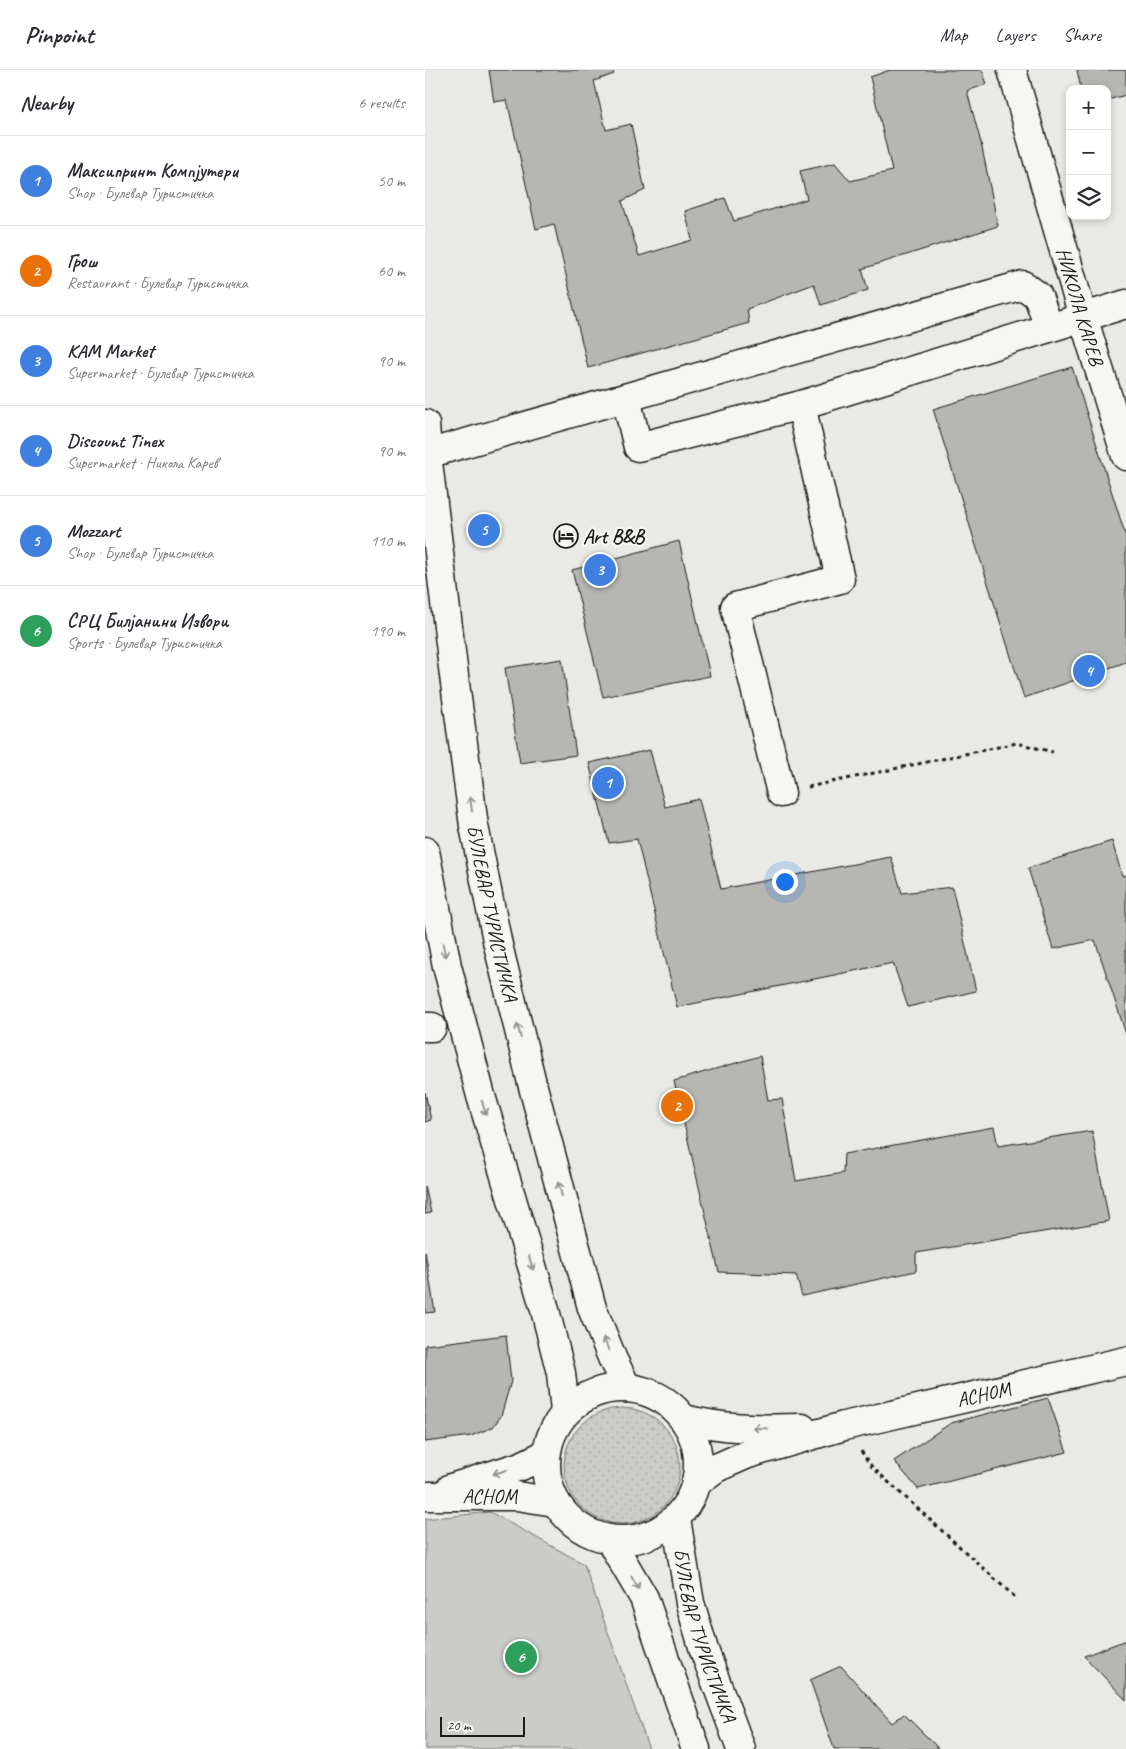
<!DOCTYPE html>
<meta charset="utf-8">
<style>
body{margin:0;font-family:Caveat,sans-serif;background:#f2f2f3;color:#2b2b33}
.controls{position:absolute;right:15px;top:15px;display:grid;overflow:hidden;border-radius:10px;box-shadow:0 2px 8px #0003}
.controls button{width:45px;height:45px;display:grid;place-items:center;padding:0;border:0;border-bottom:1px solid #e1e1e2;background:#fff;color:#2b2b33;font:25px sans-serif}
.scale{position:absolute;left:15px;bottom:12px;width:85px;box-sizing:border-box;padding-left:5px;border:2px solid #1c1c1c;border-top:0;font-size:14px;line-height:18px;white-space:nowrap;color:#1c1c1c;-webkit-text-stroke:4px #f6f6f2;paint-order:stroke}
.you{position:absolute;left:359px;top:811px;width:18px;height:18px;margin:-12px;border:4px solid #fff;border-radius:50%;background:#1a73e8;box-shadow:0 0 0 8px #1a73e833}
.badge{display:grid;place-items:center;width:32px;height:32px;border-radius:50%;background:#ea580c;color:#fff;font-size:16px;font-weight:700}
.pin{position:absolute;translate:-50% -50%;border:2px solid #fff;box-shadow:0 1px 5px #0006}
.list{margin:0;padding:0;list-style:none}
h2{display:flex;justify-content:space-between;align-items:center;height:65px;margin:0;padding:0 20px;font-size:21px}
h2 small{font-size:16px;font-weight:400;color:#7c7c81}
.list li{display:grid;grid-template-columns:32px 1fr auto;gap:15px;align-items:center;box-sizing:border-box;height:90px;padding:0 20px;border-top:1px solid #e1e1e2}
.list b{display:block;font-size:19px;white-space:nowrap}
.list p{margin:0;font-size:16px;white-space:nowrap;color:#7c7c81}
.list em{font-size:16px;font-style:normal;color:#7c7c81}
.icon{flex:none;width:28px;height:28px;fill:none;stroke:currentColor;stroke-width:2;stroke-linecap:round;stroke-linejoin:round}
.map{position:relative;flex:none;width:701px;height:1679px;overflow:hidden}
header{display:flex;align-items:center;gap:30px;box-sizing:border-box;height:70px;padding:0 25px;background:#fff;border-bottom:1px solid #e1e1e2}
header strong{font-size:24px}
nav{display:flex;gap:28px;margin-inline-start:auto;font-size:18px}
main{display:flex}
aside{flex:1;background:#fff}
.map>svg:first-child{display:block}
</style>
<header>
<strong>Pinpoint</strong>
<nav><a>Map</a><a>Layers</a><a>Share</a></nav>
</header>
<main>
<aside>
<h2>Nearby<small>6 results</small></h2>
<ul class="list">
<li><span class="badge" style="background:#3f7fe0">1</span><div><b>Максипринт Компјутери</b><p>Shop · Булевар Туристичка</p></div><em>50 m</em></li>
<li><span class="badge" style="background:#e8710a">2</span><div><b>Грош</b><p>Restaurant · Булевар Туристичка</p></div><em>60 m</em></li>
<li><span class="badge" style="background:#3f7fe0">3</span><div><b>KAM Market</b><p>Supermarket · Булевар Туристичка</p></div><em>90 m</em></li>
<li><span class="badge" style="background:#3f7fe0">4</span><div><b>Discount Tinex</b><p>Supermarket · Никола Карев</p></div><em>90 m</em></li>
<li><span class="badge" style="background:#3f7fe0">5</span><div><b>Mozzart</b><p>Shop · Булевар Туристичка</p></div><em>110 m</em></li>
<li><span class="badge" style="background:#2e9e5b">6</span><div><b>СРЦ Билјанини Извори</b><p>Sports · Булевар Туристичка</p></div><em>190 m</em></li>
</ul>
</aside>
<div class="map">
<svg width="701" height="1679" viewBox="0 0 701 1679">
<defs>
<pattern id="park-dots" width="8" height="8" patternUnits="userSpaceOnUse" patternTransform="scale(1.25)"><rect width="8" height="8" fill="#cbcbc7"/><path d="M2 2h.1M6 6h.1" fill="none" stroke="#aeaeaa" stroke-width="1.8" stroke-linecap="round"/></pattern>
</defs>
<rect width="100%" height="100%" fill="#e9e9e5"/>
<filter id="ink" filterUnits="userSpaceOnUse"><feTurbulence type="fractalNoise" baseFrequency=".02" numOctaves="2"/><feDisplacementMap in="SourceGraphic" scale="10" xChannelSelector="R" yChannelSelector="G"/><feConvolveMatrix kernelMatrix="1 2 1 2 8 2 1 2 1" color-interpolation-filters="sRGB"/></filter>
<g filter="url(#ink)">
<polygon fill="#cbcbc7" stroke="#747472" points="65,1442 159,1494 224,1679 0,1679 0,1449"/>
<circle fill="url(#park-dots)" stroke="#747472" cx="197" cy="1396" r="58"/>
<g fill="#b6b6b3" stroke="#1c1c1c">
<polygon points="64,0 187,0 189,4 169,11 181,60 206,54 220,120 197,131 214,186 267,170 260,141 300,128 309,151 382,129 375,101 410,93 425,111 467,101 445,7 465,0 557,0 562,14 542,21 556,73 573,156 437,199 443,220 396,235 389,214 322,239 324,253 163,298 129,154 111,159 82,30 69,32"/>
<polygon points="652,0 701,0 701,25 682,30 682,19 656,19"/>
<polygon points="647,297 701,467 701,592 599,628 508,339"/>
<polygon points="254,471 285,606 178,627 147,500"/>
<polygon points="137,589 151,685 95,693 80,598"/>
<polygon points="225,680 240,737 274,729 296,819 466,787 477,823 527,817 551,921 483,937 468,893 252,937 212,769 184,773 164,693"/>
<polygon points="687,771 697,806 701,805 701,964 670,870 628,879 603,798"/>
<polygon points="335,986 343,1030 357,1029 371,1111 418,1103 419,1084 569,1057 573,1076 667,1061 684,1151 491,1183 491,1201 377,1226 371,1205 294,1202 249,1011"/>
<polygon points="0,1022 6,1050 0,1052"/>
<polygon points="0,1116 6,1143 0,1144"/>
<polygon points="0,1181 10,1242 0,1243"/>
<polygon points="81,1265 86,1311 76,1346 68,1357 46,1366 0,1372 0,1275"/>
<polygon points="623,1328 642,1382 493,1419 469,1391 526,1353"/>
<polygon points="701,1570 701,1630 659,1586"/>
<polygon points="416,1596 467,1653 479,1644 514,1679 409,1679 385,1610"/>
</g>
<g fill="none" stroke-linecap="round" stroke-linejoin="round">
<g stroke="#1c1c1c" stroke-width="31">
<g id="minor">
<path id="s1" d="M587 0 658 247 701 386"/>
<polyline points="201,328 213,377 376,335 624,258"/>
<polyline points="2,384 598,215 613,226 624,258 701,234"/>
<polyline points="356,723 310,537 415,509 376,335"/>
<polyline points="0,957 7,957"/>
<path d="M259 1349C299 1359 336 1359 377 1358"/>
<path id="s2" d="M272 1412 291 1398 323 1384 419 1356 701 1291"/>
<polyline points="26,1418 96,1396 121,1384"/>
<path id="s3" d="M0 1426H92L130 1432"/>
</g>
</g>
<g stroke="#1c1c1c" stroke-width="31">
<g id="major">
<path id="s4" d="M0 354 2 384 28 598 49 756 73 875 107 1013 167 1238 188 1290 202 1318"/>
<polyline points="0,781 22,896 56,1026 119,1236 136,1303 140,1342"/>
<circle cx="197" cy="1394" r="76"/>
<path id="s5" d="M251 1449 265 1533 279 1580 316 1679"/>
<polyline points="185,1470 219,1528 271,1679"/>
</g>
</g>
<g stroke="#1c1c1c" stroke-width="3" stroke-dasharray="4 4" stroke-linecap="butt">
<polyline points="383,717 592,673 628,682"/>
<polyline points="436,1381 447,1397 592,1529"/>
</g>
<use href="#minor" stroke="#f6f6f2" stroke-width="28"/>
<use href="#major" stroke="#f6f6f2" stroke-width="28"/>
</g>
<defs><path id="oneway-shaft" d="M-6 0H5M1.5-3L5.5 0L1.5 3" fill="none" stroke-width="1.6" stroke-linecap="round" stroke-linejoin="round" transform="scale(1.25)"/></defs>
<g stroke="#949492">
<use href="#oneway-shaft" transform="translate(46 734) rotate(-98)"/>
<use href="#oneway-shaft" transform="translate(19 880) rotate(79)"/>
<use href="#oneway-shaft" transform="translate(94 961) rotate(-104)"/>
<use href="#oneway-shaft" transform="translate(59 1038) rotate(73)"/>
<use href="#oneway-shaft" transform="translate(135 1119) rotate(-105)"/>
<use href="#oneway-shaft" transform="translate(106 1193) rotate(73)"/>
<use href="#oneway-shaft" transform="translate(181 1274) rotate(-112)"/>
<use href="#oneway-shaft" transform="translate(335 1358) rotate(-177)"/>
<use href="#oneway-shaft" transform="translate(75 1402) rotate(162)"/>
<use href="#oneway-shaft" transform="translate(210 1513) rotate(60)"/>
</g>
</g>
<defs>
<g id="hotel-ring" transform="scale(1.25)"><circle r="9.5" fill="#f6f6f2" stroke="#1c1c1c" stroke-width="1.5"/><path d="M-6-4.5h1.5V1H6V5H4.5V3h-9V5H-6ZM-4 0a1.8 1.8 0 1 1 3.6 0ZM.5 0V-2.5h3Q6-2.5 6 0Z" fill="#1c1c1c"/></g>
</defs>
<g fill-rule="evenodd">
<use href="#hotel-ring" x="141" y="466"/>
</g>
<g text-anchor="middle" stroke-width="4.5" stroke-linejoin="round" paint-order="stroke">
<g font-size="20" fill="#1c1c1c" stroke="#f6f6f2">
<text dy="7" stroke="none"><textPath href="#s1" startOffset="246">НИКОЛА КАРЕВ</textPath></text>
<text dy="7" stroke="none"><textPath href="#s4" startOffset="494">БУЛЕВАР ТУРИСТИЧКА</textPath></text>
<text dy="7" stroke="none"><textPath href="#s2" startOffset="302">АСНОМ</textPath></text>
<text dy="7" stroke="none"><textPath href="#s3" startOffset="65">АСНОМ</textPath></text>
<text dy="7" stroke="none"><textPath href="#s5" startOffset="120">БУЛЕВАР ТУРИСТИЧКА</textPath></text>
</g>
<g font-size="20" font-weight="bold" fill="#1c1c1c" stroke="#f6f6f2" text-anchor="start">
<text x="158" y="473">Art B&amp;B</text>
</g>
</g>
</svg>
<div class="controls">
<button>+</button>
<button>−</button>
<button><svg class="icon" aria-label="layers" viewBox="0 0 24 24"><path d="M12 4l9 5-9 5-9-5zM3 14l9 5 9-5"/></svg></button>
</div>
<div class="scale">20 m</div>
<div class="you"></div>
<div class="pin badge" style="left:183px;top:713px;background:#3f7fe0">1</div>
<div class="pin badge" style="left:252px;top:1036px;background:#e8710a">2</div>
<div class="pin badge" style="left:175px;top:500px;background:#3f7fe0">3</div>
<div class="pin badge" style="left:664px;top:601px;background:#3f7fe0">4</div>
<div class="pin badge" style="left:59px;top:460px;background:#3f7fe0">5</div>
<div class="pin badge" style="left:96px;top:1587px;background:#2e9e5b">6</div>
</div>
</main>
